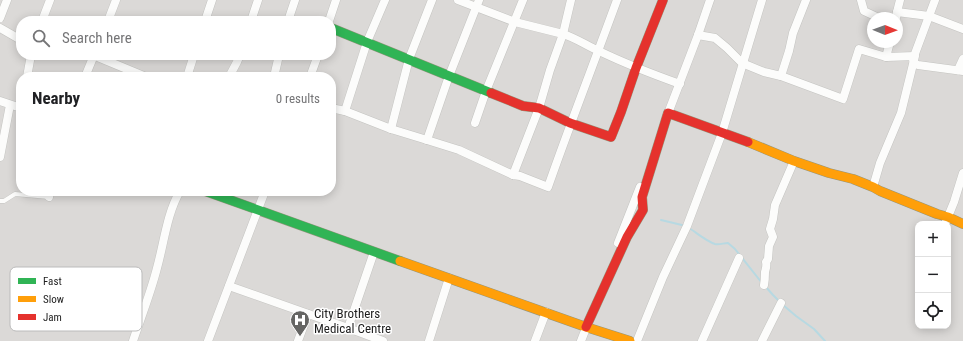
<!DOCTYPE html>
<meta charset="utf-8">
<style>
body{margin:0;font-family:"Roboto Condensed",sans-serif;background:#f6f6f6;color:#202124}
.controls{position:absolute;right:12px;bottom:12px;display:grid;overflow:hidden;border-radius:8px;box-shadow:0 2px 10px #0003}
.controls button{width:36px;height:36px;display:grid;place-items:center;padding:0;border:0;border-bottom:1px solid #e0e0e0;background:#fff;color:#202124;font:20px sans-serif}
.compass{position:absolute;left:867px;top:12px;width:36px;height:36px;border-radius:50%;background:#fff;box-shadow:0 2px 10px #0003;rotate:91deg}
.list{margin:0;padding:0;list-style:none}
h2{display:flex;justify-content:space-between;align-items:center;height:52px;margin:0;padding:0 16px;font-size:17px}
h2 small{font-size:13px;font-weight:400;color:#757577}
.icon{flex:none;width:22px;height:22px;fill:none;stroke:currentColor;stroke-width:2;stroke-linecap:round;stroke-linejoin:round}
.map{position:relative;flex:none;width:963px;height:341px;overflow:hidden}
.search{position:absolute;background:#fff;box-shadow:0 2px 10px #0003;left:16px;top:16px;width:320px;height:44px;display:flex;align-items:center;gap:10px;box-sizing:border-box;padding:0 14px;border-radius:16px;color:#757577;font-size:15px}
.panel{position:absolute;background:#fff;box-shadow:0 2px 10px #0003;left:16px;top:72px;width:320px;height:124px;border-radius:16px}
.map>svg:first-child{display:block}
</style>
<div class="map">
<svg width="963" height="341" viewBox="0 0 963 341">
<rect width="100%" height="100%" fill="#eceae5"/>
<path fill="#dbd9d7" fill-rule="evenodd" d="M0 0H963V341H0ZM873 18H897V42H873ZM21 21H331V55H21ZM21 77H331V191H21ZM918 224H948V326H918Z"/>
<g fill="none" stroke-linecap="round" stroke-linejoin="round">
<g stroke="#b7d9e2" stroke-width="2">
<polyline points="661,220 686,226"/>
<path d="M689 228C697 233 706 241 715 244 719 245 724 243 728 243L735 249 762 283"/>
<polyline points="765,286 773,295 780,302"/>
<polyline points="783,305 796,316 814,329 825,341"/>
</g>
<g stroke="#c4c4c1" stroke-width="5">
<polyline id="lane" points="0,201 4,201 15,194 49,197"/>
</g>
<g stroke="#c4c4c1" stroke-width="9">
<g id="street">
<path d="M458 0 515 22 563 34C576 38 587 46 599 51 626 64 652 74 680 84"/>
<polyline points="861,0 864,11 879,18"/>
<polyline points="935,0 913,59 914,63 918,65 963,71"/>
<polyline points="897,12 900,0"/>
<polyline points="0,18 7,0"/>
<polyline points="896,18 897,12 929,16 963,29"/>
<polyline points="42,21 50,0"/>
<polyline points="108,21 116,0"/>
<polyline points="205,21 212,0"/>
<polyline points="251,21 258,0"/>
<polyline points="288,21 295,0"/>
<polyline points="329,21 336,0"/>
<polyline points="0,28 21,40"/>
<polyline points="698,35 715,38 727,48 742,63 764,72 781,76 843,99 859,49 886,57 915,56 901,113 880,163 873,187"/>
<polyline points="93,55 146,77"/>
<polyline points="886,57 890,42"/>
<polyline points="958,70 963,59"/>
<polyline points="781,76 789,51 793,33 806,0"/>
<polyline points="27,77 31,55"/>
<polyline points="85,77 94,55"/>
<polyline points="187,77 194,55"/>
<polyline points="229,77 237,62 240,55"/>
<polyline points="274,77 279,55"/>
<polyline points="310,77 318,55"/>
<polyline points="0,101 21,108"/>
<polyline points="331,108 345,111 391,129 409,59 432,0"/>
<polyline points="345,111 367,42 385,0"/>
<polyline points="667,116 698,35 710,0"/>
<polyline points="475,123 486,91 523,0"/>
<path d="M391 129 427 140 459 150 513 175 520 176 548 187C570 124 594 63 617 0"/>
<polyline points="427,140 449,76 479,0"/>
<polyline points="0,157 10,105"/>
<polyline points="513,175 539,108 550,70 563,34 571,0"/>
<polyline points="49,197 50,191"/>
<polyline points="945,224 954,202 963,173"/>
<polyline points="618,243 640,187"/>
<path d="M764 285C765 280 765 276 765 272 766 268 767 266 766 262L768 259 769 246 773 237 770 229 773 219 775 205 794 161"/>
<polyline points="229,286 348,328 383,341"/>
<polyline points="348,328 374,252"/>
<path d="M133 341C141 317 151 292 157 268 164 243 167 213 180 191"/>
<polyline points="208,341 265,191"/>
<polyline points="298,341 308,314"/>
<polyline points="429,341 449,278"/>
<polyline points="535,341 546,312"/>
<polyline points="581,341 588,323"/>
<polyline points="637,341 663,277 687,226 722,133 762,0"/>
<polyline points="702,341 739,258"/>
<polyline points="762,341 781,303"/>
</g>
</g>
<g stroke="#95967c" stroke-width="10">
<g id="fast">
<polyline points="331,28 491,93"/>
<polyline points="205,191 400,261"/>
</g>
</g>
<g stroke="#95967c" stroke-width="10">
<g id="slow">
<polyline points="748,142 794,161 829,173 853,179 873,187 880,191 937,214 948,217 963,224"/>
<polyline points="400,261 586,327 630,341"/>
</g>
</g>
<g stroke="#95967c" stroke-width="10">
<g id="jam">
<polyline points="491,93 523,106 539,108 570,123 611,137 621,112 636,68 663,0"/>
<polyline points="586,327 627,237 643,210 642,197 668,113 748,142"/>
</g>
</g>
<use href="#lane" stroke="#fcfcfb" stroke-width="4"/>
<use href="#street" stroke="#fcfcfb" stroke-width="8"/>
<use href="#fast" stroke="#30b455" stroke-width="9"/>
<use href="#slow" stroke="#ff9f0a" stroke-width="9"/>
<use href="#jam" stroke="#e5322d" stroke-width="9"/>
</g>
<defs>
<g id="hospital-pin" transform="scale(1)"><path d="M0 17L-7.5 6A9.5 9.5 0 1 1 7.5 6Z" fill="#656563" stroke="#fff"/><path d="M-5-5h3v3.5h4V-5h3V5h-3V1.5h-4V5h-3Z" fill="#fff"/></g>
</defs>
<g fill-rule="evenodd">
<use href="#hospital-pin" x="300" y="320"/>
</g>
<g text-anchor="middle" stroke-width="3" stroke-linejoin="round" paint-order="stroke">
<g font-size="13" fill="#1d1d1d" stroke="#fff" text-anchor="start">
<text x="314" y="318">City Brothers<tspan x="314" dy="15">Medical Centre</tspan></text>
</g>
</g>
<rect x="10" y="267" width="132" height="64" rx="6" fill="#fff" stroke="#bbb" stroke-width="1"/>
<rect x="18" y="278" width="18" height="6" fill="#30b455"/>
<rect x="18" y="296" width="18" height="6" fill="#ff9f0a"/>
<rect x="18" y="314" width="18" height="6" fill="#e5322d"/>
<g font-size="11" fill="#1d1d1d">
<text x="43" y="285">Fast</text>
<text x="43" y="303">Slow</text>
<text x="43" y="321">Jam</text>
</g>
</svg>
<div class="controls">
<button>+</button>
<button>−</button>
<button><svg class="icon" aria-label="locate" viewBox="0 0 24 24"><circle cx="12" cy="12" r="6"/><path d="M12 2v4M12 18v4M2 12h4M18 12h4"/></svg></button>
</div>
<svg class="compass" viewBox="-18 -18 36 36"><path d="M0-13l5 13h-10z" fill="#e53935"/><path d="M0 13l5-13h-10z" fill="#757577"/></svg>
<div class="search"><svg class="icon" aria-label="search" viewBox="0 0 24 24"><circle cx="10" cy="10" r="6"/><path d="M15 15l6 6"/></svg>Search here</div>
<section class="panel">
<h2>Nearby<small>0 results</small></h2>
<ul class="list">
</ul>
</section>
</div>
